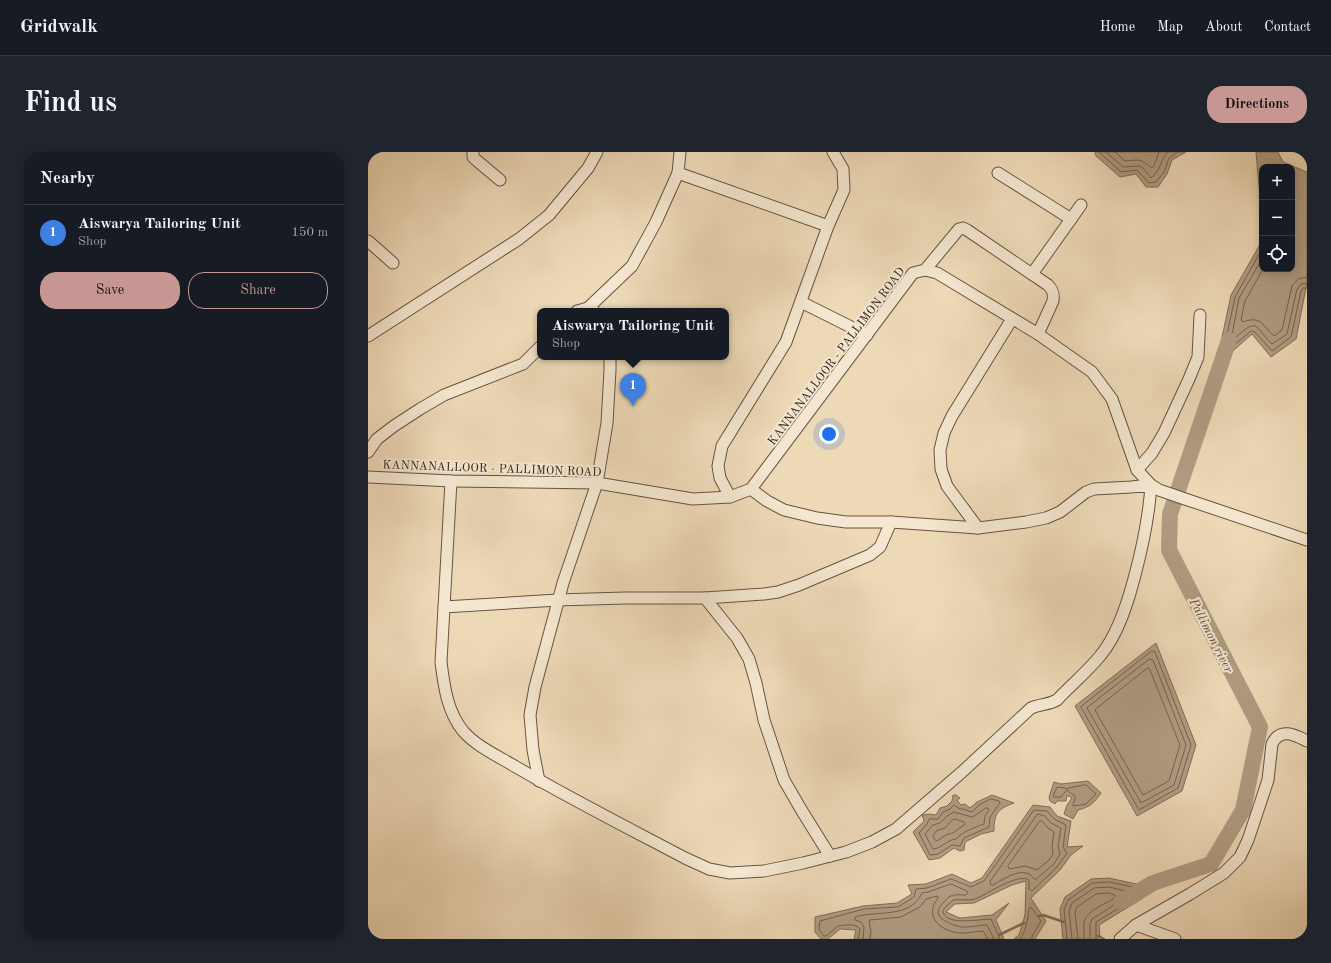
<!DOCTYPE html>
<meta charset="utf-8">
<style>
body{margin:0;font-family:"Old Standard TT",serif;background:#20242c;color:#f1f3f6}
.controls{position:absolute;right:12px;top:12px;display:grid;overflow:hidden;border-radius:8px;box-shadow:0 2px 10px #0003}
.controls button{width:36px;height:36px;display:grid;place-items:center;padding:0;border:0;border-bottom:1px solid #363941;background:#171b24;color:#f1f3f6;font:20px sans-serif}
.you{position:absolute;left:461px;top:282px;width:14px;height:14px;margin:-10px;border:3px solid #fff;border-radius:50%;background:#1a73e8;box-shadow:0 0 0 6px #1a73e833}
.badge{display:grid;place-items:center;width:26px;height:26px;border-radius:50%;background:#c59692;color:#fff;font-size:13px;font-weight:700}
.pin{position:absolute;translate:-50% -33px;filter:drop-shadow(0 1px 2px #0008)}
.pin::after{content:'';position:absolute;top:21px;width:14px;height:12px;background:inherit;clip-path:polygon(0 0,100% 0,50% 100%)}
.popup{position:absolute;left:169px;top:156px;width:192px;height:52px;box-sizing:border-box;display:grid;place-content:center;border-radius:8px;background:#171b24;filter:drop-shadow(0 1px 3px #0005);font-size:13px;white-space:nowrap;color:#9ea1a6}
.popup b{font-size:15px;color:#f1f3f6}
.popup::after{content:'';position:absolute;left:50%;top:100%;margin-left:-8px;border:8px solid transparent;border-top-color:#171b24}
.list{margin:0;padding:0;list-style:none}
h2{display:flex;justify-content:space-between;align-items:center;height:52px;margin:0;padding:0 16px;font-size:17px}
h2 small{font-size:13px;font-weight:400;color:#9ea1a6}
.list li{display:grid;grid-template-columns:26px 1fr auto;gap:12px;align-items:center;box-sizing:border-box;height:56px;padding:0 16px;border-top:1px solid #363941}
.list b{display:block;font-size:15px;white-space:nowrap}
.list p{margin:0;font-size:13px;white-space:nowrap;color:#9ea1a6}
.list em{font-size:13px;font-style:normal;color:#9ea1a6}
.actions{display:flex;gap:8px;padding:12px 16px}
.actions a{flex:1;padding:9px 0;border:1px solid #c59692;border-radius:16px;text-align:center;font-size:14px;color:#c59692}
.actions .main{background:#c59692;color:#111}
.icon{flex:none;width:22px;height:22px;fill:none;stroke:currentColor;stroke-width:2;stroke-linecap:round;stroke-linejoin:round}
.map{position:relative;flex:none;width:939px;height:787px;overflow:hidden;border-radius:16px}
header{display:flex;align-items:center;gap:24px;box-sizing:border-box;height:56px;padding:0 20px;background:#171b24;border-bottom:1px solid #363941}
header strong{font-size:19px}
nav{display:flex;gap:22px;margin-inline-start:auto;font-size:14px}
.intro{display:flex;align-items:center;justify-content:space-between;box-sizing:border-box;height:96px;padding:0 24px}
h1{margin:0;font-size:28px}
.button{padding:10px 18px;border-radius:16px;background:#c59692;color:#111;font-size:14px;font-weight:700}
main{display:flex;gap:24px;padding:0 24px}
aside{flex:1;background:#171b24;border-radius:16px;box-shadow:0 2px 10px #0003}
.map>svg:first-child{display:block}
</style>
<header>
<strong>Gridwalk</strong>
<nav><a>Home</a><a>Map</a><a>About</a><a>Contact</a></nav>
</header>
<div class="intro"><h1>Find us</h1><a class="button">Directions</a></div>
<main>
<aside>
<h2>Nearby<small></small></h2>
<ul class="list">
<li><span class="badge" style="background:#3f7fe0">1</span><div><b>Aiswarya Tailoring Unit</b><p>Shop</p></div><em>150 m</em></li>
</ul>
<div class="actions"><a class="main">Save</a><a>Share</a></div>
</aside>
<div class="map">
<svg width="939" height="787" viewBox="0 0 939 787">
<rect width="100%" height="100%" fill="#eed9b7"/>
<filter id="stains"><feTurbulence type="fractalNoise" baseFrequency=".005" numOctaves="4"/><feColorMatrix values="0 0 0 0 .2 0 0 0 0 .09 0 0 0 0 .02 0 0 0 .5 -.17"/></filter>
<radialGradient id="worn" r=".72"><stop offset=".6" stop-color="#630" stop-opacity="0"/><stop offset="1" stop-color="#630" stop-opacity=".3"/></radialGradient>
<g fill="#b09c82" stroke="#806d58">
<polygon points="727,0 818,0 804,8 799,22 790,35 778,35 768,22 752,25 728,4"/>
<polygon points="888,0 910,0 915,10 939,20 939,131 928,187 903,205 884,182 848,214 863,143 894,89 894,117 924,117 924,15 894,15 894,68"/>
<polygon points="788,491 828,593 814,639 769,664 707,554"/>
<path d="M720 629 733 641C726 651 722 655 710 658L705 667 696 662 699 653 704 646 699 643 698 649H689L687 652 682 649 681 645 686 630 693 632Z"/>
<path d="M585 643H588L592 646 589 648 593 653 597 652 602 656 609 650 624 643 646 651C630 657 626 661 626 679L613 682 597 690 596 698 592 699 586 696 572 706 561 708 545 680 556 669 554 663 561 662 568 663 572 656 579 654 584 649Z"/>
<polygon points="665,653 682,655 689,664 703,669 699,695 715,694 703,703 692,718 663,746 678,769 667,787 646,787 651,783 657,763 658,729 644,733 606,751 587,752 578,760 592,766 624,763 641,751 628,768 636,787 486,787 488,778 472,777 460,787 453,787 447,780 447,765 495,754 529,751 544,742 540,733 558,732 584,722 603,731 614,726"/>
<polygon points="741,726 768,732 775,746 731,773 732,785 730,787 695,787 692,757 697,745 723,727"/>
</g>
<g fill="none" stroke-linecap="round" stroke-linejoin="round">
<g stroke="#74614e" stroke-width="1">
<polyline points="731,0 753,20 769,18 781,31 788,30 796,20 801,6 810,0"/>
<path d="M738 0 755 15 771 14 775 16 783 26C794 17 792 7 800 0"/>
<path d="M747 0 757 9C773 8 771 6 784 16L786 14 791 0"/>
<polyline points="894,97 867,145 856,197 856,199 859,199 883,179 887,180 904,199 923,185 933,139 935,136 939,136"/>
<path d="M894 107 871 146 864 183 865 186H867C891 164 886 175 904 192L919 182 929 137 933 132 939 131"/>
<path d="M895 117 877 149 873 168 875 170C893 163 895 174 906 184L914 178 924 134 930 127 939 125"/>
<polygon points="784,499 787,500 823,593 810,636 771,658 713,555"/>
<polygon points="782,507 785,508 818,593 806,633 773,651 719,556"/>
<polygon points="780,516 782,518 812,593 801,629 775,643 727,558"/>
<polygon points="718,633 728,642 718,652 705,654 705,652 707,648 707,644 699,638 693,645 687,645 685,644 689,635 697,636 699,637 701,636"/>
<polygon points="623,647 631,649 632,651 622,665 621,675 596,686 592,694 584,693 570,702 562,703 551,681 559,672 561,667 570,667 575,660 582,657 586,653 592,657 596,657 600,659 604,660 611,653"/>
<path d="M618 656H620L621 658 617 664 616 672C606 676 595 679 588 687 579 688 572 697 565 697L557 682 565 673 572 671 579 664 586 660 604 665Z"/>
<path d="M670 662 677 664 683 671 693 676 690 694 692 702 686 712 668 727H666C657 712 636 727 625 733H623L622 730Z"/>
<polygon points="587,667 596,670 597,672 585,681 578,683 569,689 567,688 565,684 568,679 577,676 583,669"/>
<polygon points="672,669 674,669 680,676 686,680 684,694 685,702 681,708 669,718 657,714 641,717 640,714"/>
<path d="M490 787 492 777C488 771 477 773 470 774L458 784H456L451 778 452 769 496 757 530 755 546 745 548 737 559 736 583 727 603 735 616 729 666 658 679 659 686 667 698 673 695 695 699 701 689 715 664 739 661 737V728C651 720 618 743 607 747 601 749 592 747 585 748L575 758C575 775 613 767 623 767L632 787"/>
<path d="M495 787 496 775 493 770 487 768V765C510 758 542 767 554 741L560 740 583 732 599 739 600 741 598 743C594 743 587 742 583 744 580 745 578 748 576 750 562 763 576 770 589 774 598 777 610 773 619 773L626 787"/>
<path d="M502 787 503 779 501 770 502 768 533 765 552 755 558 747 569 744 570 746C556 764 571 778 590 781 598 782 607 779 615 779L620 787"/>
<path d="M652 787C658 780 660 766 661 757L663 755 673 769 664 784V787"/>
<polyline points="699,787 696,758 700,748 724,731 741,730 765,735 769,743 769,745 728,770 728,787"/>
<polyline points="704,787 701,759 704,751 726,736 741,735 762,740 762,743 724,767 722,772 722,787"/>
<path d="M710 787 707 760 709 755 728 742 740 741 747 743V746C737 752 719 758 716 770 715 776 717 782 716 787"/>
</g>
<g stroke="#806d58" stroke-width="2.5">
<polyline points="671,764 675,763 696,770"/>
<polyline points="631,783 656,771"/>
<polyline points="730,784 736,787"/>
</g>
<polyline stroke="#b09c82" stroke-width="16" points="753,750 785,731 843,712 875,658 892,575 801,398 802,362 861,188"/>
<g stroke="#665341" stroke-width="13">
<g id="minor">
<polyline points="105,0 105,5 107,7 132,28"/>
<polyline points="310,21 460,74"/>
<polyline points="630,21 703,67"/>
<polyline points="0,89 25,111"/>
<path d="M557 118 591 77 595 76 599 78 680 133C685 138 686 142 685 149L670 182"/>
<polyline points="664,122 713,53"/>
<polyline points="433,150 499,183"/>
<polyline points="220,156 264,114 288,70 310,21 312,0"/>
<polyline points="209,159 220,156 226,159"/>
<polyline points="0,184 151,87 181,63 220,16 229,0"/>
<polyline points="0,300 9,287 26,274 52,257 76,243 155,212 172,195"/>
<polyline points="769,318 784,301 796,281 821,227 830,205 832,163"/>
<polyline points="0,325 83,329 229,331 325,347 362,345 383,337 545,121 557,118 569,121 670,182 724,220 744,247 769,318 783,333 791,338 817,347 939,388"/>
<path d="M83 329 73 510C76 534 79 559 95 579 109 595 130 604 148 615 203 647 260 676 317 706L341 717 362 721 396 719 435 711 478 700 504 690 528 677 594 620 663 556C672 552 680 553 689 548 703 533 719 520 732 504 750 483 760 450 767 423 775 393 781 364 783 333L763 335 726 337 718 340 692 360 678 366 658 370 610 376 523 370H478L449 366 416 358 399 349 383 337"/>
<polyline points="362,345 352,326 350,314 354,294 418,190 460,74 476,38 475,17 465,0"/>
<polyline points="610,376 579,334 573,317 572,298 576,281 584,264 644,167"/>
<polyline points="337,446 369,486 381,507 388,531 396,568 416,628 434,659 462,704"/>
<polyline points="76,455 190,448 257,446 337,446 396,442 410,440 431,433 502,403 512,395 523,370"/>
<polyline points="171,629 165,598 162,563 167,535 195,431 229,331 239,271 242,218 242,205"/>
<polyline points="768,773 807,787"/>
<path d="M752 787 768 773 822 742 856 721 872 705 880 688 900 628 904 592C912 575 927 583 939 589"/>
</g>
</g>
<use href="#minor" stroke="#f4e6d0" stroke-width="11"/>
</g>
<g text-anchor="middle" stroke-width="4" stroke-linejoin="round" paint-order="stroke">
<g font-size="12" fill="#38261a" stroke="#f4e6d0">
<text transform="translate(468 204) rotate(-53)" y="4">KANNANALLOOR - PALLIMON ROAD</text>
<text transform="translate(124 316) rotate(2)" y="4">KANNANALLOOR - PALLIMON ROAD</text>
</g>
<g font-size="13" font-style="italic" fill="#5c4939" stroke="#f4e6d0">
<text transform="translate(844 483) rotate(63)" y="5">Pallimon river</text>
</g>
</g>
<rect width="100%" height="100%" filter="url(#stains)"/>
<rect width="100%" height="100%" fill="url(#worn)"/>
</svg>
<div class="controls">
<button>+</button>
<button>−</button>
<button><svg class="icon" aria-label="locate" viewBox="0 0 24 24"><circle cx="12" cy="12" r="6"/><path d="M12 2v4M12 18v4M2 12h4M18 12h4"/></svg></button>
</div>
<div class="you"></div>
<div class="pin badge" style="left:265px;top:254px;background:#3f7fe0">1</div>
<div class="popup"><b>Aiswarya Tailoring Unit</b>Shop</div>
</div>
</main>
